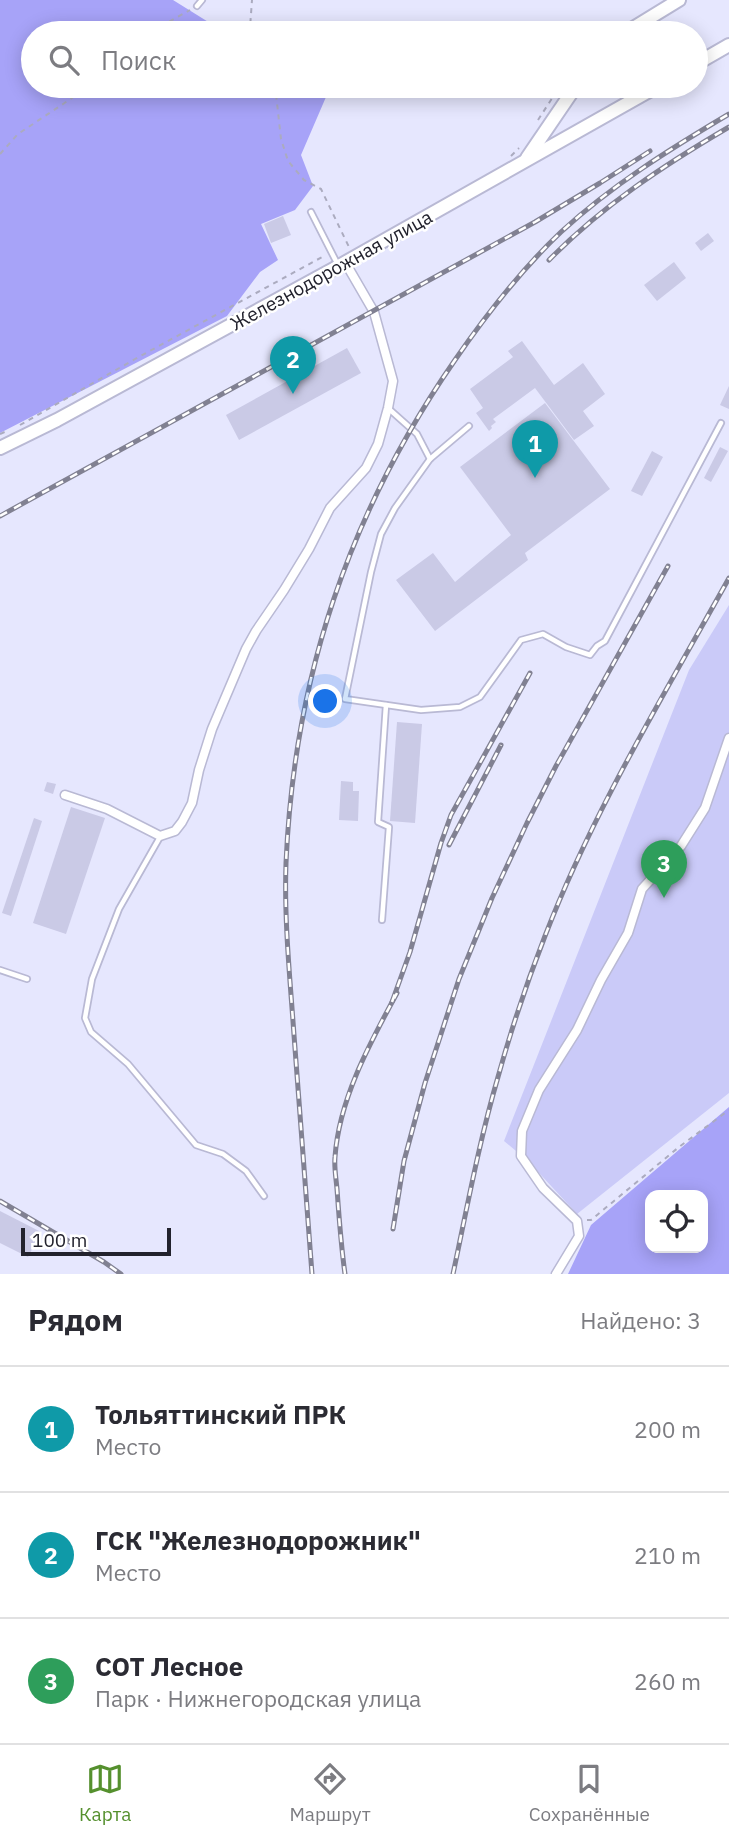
<!DOCTYPE html>
<html lang="ru">
<meta charset="utf-8">
<style>
body{margin:0;font-family:"IBM Plex Sans",sans-serif;background:#f2f2f3;color:#2b2b33}
.controls{position:absolute;right:21px;bottom:21px;display:grid;overflow:hidden;border-radius:14px;box-shadow:0 4px 18px #0003}
.controls button{width:63px;height:63px;display:grid;place-items:center;padding:0;border:0;border-bottom:2px solid #e1e1e2;background:#fff;color:#2b2b33;font:35px sans-serif}
.scale{position:absolute;left:21px;bottom:18px;width:150px;box-sizing:border-box;padding-left:7px;border:4px solid #22222d;border-top:0;font-size:19px;line-height:24px;white-space:nowrap;color:#22222d;-webkit-text-stroke:5px #fff;paint-order:stroke}
.you{position:absolute;left:326px;top:702px;width:24px;height:24px;margin:-18px;border:5px solid #fff;border-radius:50%;background:#1a73e8;box-shadow:0 0 0 10px #1a73e833}
.badge{display:grid;place-items:center;width:46px;height:46px;border-radius:50%;background:#55902e;color:#fff;font-size:23px;font-weight:700}
.pin{position:absolute;translate:-50% -58px;filter:drop-shadow(0 2px 4px #0008)}
.pin::after{content:'';position:absolute;top:37px;width:24px;height:21px;background:inherit;clip-path:polygon(0 0,100% 0,50% 100%)}
.list{margin:0;padding:0;list-style:none}
h2{display:flex;justify-content:space-between;align-items:center;height:91px;margin:0;padding:0 28px;font-size:30px}
h2 small{font-size:23px;font-weight:400;color:#7c7c81}
.list li{display:grid;grid-template-columns:46px 1fr auto;gap:21px;align-items:center;box-sizing:border-box;height:126px;padding:0 28px;border-top:2px solid #e1e1e2}
.list b{display:block;font-size:26px;white-space:nowrap}
.list p{margin:0;font-size:23px;white-space:nowrap;color:#7c7c81}
.list em{font-size:23px;font-style:normal;color:#7c7c81}
.icon{flex:none;width:38px;height:38px;fill:none;stroke:currentColor;stroke-width:2;stroke-linecap:round;stroke-linejoin:round}
.map{position:relative;flex:none;width:729px;height:1274px;overflow:hidden}
.search{position:absolute;background:#fff;box-shadow:0 4px 18px #0003;left:21px;right:21px;top:21px;height:77px;display:flex;align-items:center;gap:18px;box-sizing:border-box;padding:0 24px;border-radius:38px;color:#7c7c81;font-size:26px}
.sheet{height:469px;background:#fff}
nav{display:flex;justify-content:space-around;align-items:center;box-sizing:border-box;height:98px;border-top:2px solid #e1e1e2;background:#fff;font-size:19px;color:#7c7c81}
nav a{display:grid;justify-items:center;gap:4px}
nav .on{color:#55902e}
.map>svg:first-child{display:block}
</style>
<div class="map">
<svg width="729" height="1274" viewBox="0 0 729 1274">
<rect width="100%" height="100%" fill="#e6e7fe"/>
<polygon fill="#cacaf8" points="729,605 729,1093 577,1214 528,1161 504,1141 689,670"/>
<g fill="#a7a3f8" fill-rule="evenodd">
<polygon points="0,0 173,0 226,33 33,33 33,86 309,86 326,97 301,155 313,186 295,210 261,224 278,260 260,272 227,316 0,433"/>
<path d="M729 1107V1274H568L591 1225ZM650 1195H703V1248H650Z"/>
</g>
<g fill="#cacae6">
<polygon points="283,216 291,235 271,243 264,224"/>
<polygon points="708,233 714,241 701,251 695,243"/>
<polygon points="674,262 686,278 657,301 644,285"/>
<polygon points="522,341 554,385 583,363 605,394 583,411 594,426 574,440 535,388 493,419 496,422 491,426 492,428 489,431 476,413 483,408 470,389 513,357 508,351"/>
<polygon points="347,348 361,373 239,440 226,415"/>
<polygon points="729,386 729,409 720,405"/>
<polygon points="545,403 610,489 525,553 528,560 435,631 396,580 433,553 455,582 511,535 460,467"/>
<polygon points="720,447 728,451 711,482 704,478"/>
<polygon points="652,451 663,457 642,496 631,491"/>
<polygon points="397,722 422,724 415,823 390,821"/>
<polygon points="341,781 353,782 353,791 359,791 358,821 339,820"/>
<polygon points="47,782 56,784 53,794 44,791"/>
<polygon points="71,807 105,818 66,934 33,923"/>
<polygon points="34,818 42,821 11,916 2,913"/>
<polygon points="0,1211 41,1232 28,1257 0,1243"/>
</g>
<g fill="none" stroke-linecap="round" stroke-linejoin="round">
<g stroke="#b9b9d4" stroke-width="8">
<g id="service">
<polyline points="197,6 202,0"/>
<polyline points="311,212 338,265"/>
<polyline points="389,409 417,434 430,459"/>
<polyline points="469,426 430,459 395,508 381,534 371,572 345,699 421,710 460,707 480,697 521,640 543,634 566,647 590,655 597,646 605,641 721,423"/>
<polyline points="160,837 119,909 92,979 85,1018 91,1032 128,1064 196,1145 223,1154 246,1171 264,1196"/>
<polyline points="382,920 389,827 378,822 386,705"/>
<polyline points="0,970 27,979"/>
</g>
</g>
<g stroke="#b9b9d4" stroke-width="11">
<g id="minor">
<polyline points="65,795 107,809 160,836 175,831 182,822 192,803 199,770 212,729 246,649 256,631 284,590 309,549 330,508 366,468 378,444 388,408 393,381 374,312 345,262"/>
<polyline points="556,1274 579,1236 577,1221 543,1188 521,1156 522,1131 539,1090 577,1030 601,980 628,933 642,889 681,846 705,808 729,738"/>
</g>
</g>
<g stroke="#b9b9d4" stroke-width="16">
<g id="secondary">
<polyline points="625,33 679,0"/>
<polyline points="696,64 729,45"/>
<polyline points="527,158 576,86"/>
<polyline points="0,448 57,420 339,266 658,86"/>
</g>
</g>
<g stroke="#ababbf" stroke-width="2" stroke-dasharray="5 5" stroke-linecap="butt">
<polyline points="153,33 163,25 190,10"/>
<polyline points="251,33 250,28 252,0"/>
<polyline points="603,33 617,25"/>
<polyline points="271,86 276,94 281,139 288,161 304,180 321,189 349,247"/>
<polyline points="538,120 560,86"/>
<polyline points="0,154 18,134 90,86"/>
<polyline points="511,156 519,148"/>
<polyline points="20,425 135,359 324,256"/>
<polyline points="0,434 9,430"/>
<polyline points="587,1220 591,1220 679,1147 729,1110"/>
</g>
<use href="#service" stroke="#fff" stroke-width="4.5"/>
<use href="#minor" stroke="#fff" stroke-width="8"/>
<use href="#secondary" stroke="#fff" stroke-width="12"/>
<g stroke="#818192" stroke-width="5">
<g id="rail">
<path d="M549 260C602 206 664 165 729 127"/>
<polyline points="0,516 535,222 600,183 650,151"/>
<polyline points="449,845 501,745"/>
<polyline points="392,1002 410,952 441,843 451,815 530,673"/>
<polyline points="0,1201 104,1262 121,1274"/>
<polyline points="393,1229 404,1161 425,1083 459,979 492,898 527,823 556,766 668,566"/>
<path d="M312 1274C306 1194 300 1115 294 1035 290 978 284 920 286 863 294 677 349 513 455 360 486 315 521 270 561 232 612 185 670 149 729 114"/>
<path d="M345 1274C341 1246 339 1217 337 1189 336 1178 334 1167 335 1157 339 1099 370 1043 397 993"/>
<path d="M453 1274C467 1208 479 1142 498 1077 511 1030 527 982 545 936 593 811 664 695 729 578"/>
</g>
</g>
<use href="#rail" stroke="#fff" stroke-width="2.5" stroke-dasharray="8" stroke-linecap="butt"/>
</g>
<g text-anchor="middle" stroke-width="5" stroke-linejoin="round" paint-order="stroke">
<g font-size="19" fill="#22222d" stroke="#fff">
<text transform="translate(331 270) rotate(-29)" y="7">Железнодорожная улица</text>
</g>
</g>
</svg>
<div class="controls">
<button><svg class="icon" aria-label="locate" viewBox="0 0 24 24"><circle cx="12" cy="12" r="6"/><path d="M12 2v4M12 18v4M2 12h4M18 12h4"/></svg></button>
</div>
<div class="scale">100 m</div>
<div class="you"></div>
<div class="pin badge" style="left:535px;top:478px;background:#0f9aa8">1</div>
<div class="pin badge" style="left:293px;top:394px;background:#0f9aa8">2</div>
<div class="pin badge" style="left:664px;top:898px;background:#2e9e5b">3</div>
<div class="search"><svg class="icon" aria-label="search" viewBox="0 0 24 24"><circle cx="10" cy="10" r="6"/><path d="M15 15l6 6"/></svg>Поиск</div>
</div>
<section class="sheet">
<h2>Рядом<small>Найдено: 3</small></h2>
<ul class="list">
<li><span class="badge" style="background:#0f9aa8">1</span><div><b>Тольяттинский ПРК</b><p>Место</p></div><em>200 m</em></li>
<li><span class="badge" style="background:#0f9aa8">2</span><div><b>ГСК &quot;Железнодорожник&quot;</b><p>Место</p></div><em>210 m</em></li>
<li><span class="badge" style="background:#2e9e5b">3</span><div><b>СОТ Лесное</b><p>Парк · Нижнегородская улица</p></div><em>260 m</em></li>
</ul>
</section>
<nav>
<a class="on"><svg class="icon" aria-label="map" viewBox="0 0 24 24"><path d="M3 6l6-2 6 2 6-2v14l-6 2-6-2-6 2zM9 4v14M15 6v14"/></svg>Карта</a>
<a><svg class="icon" aria-label="directions" viewBox="0 0 24 24"><path d="M12 3l9 9-9 9-9-9zM9 14v-3h6M13 9l2 2-2 2"/></svg>Маршрут</a>
<a><svg class="icon" aria-label="saved" viewBox="0 0 24 24"><path d="M7 4h10v16l-5-4-5 4z"/></svg>Сохранённые</a>
</nav>
